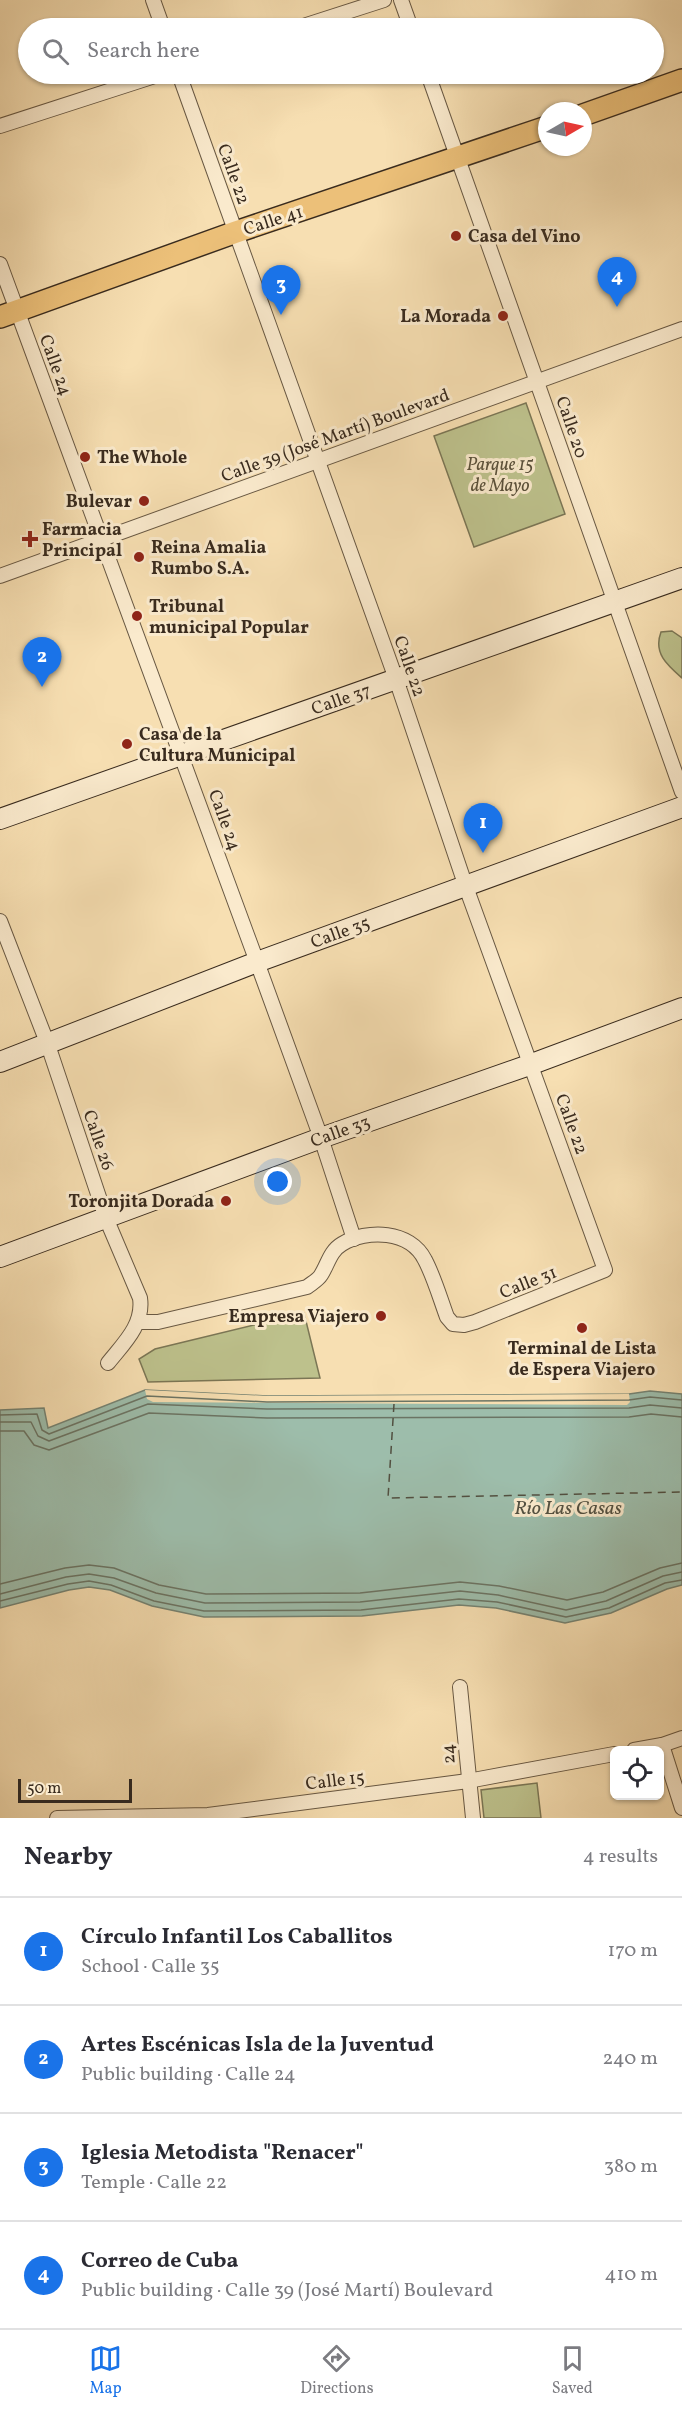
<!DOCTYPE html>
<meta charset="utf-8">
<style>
body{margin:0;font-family:Vollkorn,serif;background:#f2f2f3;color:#2b2b33}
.controls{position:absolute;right:18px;bottom:18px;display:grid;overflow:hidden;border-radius:9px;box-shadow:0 2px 4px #0004}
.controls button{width:54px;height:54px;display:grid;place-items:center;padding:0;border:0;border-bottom:2px solid #e1e1e2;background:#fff;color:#2b2b33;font:30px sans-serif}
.compass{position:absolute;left:538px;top:102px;width:54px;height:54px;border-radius:50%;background:#fff;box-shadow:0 2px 4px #0004;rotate:81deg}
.scale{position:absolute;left:18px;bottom:15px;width:114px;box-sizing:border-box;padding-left:6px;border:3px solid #392b1e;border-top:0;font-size:16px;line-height:21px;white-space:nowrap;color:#392b1e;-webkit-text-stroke:4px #faeacd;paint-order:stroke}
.you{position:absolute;left:278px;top:1182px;width:21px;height:21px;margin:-15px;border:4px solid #fff;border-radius:50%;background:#1a73e8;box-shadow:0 0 0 9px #1a73e833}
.badge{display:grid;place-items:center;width:39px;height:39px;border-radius:50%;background:#1a73e8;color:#fff;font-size:20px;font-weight:700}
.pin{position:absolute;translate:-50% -50px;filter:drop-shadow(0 2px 3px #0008)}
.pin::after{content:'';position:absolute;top:32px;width:21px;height:18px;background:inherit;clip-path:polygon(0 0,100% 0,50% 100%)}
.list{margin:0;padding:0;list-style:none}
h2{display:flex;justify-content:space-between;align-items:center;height:78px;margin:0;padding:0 24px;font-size:26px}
h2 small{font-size:20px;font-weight:400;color:#7c7c81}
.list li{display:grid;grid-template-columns:39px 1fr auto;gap:18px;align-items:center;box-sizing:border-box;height:108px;padding:0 24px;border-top:2px solid #e1e1e2}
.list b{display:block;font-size:22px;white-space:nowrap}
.list p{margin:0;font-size:20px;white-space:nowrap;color:#7c7c81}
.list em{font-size:20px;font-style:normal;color:#7c7c81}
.icon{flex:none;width:33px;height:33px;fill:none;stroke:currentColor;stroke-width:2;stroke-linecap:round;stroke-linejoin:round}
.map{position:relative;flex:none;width:682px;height:1818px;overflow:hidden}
.search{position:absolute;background:#fff;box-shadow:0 2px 4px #0004;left:18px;right:18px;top:18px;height:66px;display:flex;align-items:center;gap:15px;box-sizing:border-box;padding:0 21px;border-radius:33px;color:#7c7c81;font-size:22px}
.sheet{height:510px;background:#fff}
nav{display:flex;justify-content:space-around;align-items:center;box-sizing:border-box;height:84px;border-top:2px solid #e1e1e2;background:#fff;font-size:16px;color:#7c7c81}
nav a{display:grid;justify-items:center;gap:3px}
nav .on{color:#1a73e8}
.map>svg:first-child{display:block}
</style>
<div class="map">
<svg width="682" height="1818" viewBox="0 0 682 1818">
<rect width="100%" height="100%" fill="#f7dfb2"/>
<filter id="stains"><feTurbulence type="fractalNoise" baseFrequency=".00333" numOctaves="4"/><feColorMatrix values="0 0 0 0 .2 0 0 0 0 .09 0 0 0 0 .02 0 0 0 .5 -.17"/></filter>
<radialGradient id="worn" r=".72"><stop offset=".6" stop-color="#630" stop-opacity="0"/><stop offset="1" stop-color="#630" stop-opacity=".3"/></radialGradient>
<g fill="#bdc18c" stroke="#7b7655" stroke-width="1.5">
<polygon points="526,403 565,514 474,547 434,436"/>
<path d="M672 631 682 638V678C667 665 653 653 661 632Z"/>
<polygon points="304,1313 320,1378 148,1382 139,1359 155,1349"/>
<polygon points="537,1783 541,1818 484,1818 481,1790"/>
</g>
<polygon fill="#9dbdab" stroke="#758373" stroke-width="1.5" points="145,1390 267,1396 629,1394 650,1391 682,1394 682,1585 667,1589 611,1613 565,1623 496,1608 459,1605 362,1616 204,1617 152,1606 110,1590 89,1587 69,1590 0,1608 0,1410 44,1408 48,1428"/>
<polygon fill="#f7dfb2" points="145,1390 267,1396 629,1394 630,1402 627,1405 153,1402 147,1399"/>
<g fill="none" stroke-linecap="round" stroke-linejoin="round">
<g stroke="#6b7464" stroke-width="1.5">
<polyline points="0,1415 37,1414 42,1430 49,1434 147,1396 267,1402 629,1400 650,1397 682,1400"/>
<polyline points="0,1422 31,1422 38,1436 49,1441 148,1404 267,1409 629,1408 650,1405 682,1408"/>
<polyline points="0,1431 24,1431 34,1445 49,1450 149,1413 267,1418 629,1417 651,1414 682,1417"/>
<polyline points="0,1584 65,1568 89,1565 114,1568 159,1585 206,1594 360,1593 460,1582 499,1586 567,1600 603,1592 660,1568 682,1563"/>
<polyline points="0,1594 66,1577 89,1574 114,1578 156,1593 205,1603 360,1602 460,1591 498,1595 566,1610 606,1601 663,1576 682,1572"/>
<polyline points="0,1601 68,1584 89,1581 111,1585 154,1601 204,1611 361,1610 459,1599 497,1602 566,1617 609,1608 665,1583 682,1580"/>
</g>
<polyline stroke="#525041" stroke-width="1.5" stroke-dasharray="8 6" stroke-linecap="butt" points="394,1404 388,1498 682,1492"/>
<g stroke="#685843" stroke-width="16">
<g id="street">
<polyline points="153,0 163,28"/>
<polyline points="401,0 411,28"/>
<polyline points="297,28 384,0"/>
<polyline points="428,74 682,792"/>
<polyline points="0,126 161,74"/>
<polyline points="0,264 257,962 321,1138 354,1239"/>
<polyline points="0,576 682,329"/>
<path d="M0 921 48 1045 106 1218 140 1298C144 1325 123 1344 108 1363"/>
<path d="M138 1322H158L307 1287C312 1283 318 1280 321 1275 328 1264 330 1251 342 1244 367 1229 410 1230 425 1260 434 1277 440 1298 447 1317L453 1324 464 1325 475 1322 605 1270 466 887 396 679 179 74"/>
<polyline points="460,1687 473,1818"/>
<polyline points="662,1745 682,1808"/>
<polyline points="634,1750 662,1745 682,1738"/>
<polyline points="57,1818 208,1815 468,1781 614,1754"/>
</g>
</g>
<g stroke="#392b1e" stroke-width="22">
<g id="secondary">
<polyline points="0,819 682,578"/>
<polyline points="0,1062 257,962 682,807"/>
<polyline points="0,1257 321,1138 532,1064 682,1008"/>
</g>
</g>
<g stroke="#392b1e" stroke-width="24">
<g id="primary">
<polyline points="583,115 682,80"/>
<polyline points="0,317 236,232 547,127"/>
</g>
</g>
<use href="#street" stroke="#faeacd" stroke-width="14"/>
<use href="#secondary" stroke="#faeacd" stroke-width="20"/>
<use href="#primary" stroke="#ecc079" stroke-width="21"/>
</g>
<g fill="#8f2418" stroke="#faeacd" stroke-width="2">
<circle cx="456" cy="236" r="6"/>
<circle cx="503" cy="316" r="6"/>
<circle cx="85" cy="457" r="6"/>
<circle cx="144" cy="501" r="6"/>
<path d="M27 530h6v6h6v6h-6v6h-6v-6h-6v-6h6z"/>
<circle cx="139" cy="557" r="6"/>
<circle cx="137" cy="616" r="6"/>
<circle cx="127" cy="744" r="6"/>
<circle cx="226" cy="1201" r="6"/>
<circle cx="381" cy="1316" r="6"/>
<circle cx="582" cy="1328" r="6"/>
</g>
<g text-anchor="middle" stroke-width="6" stroke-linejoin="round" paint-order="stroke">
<g font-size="18" fill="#392b1e" stroke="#faeacd">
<text transform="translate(234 174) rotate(70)" y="6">Calle 22</text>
<text transform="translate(273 220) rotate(-18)" y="6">Calle 41</text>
<text transform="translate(56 365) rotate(70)" y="6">Calle 24</text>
<text transform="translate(572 427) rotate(71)" y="6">Calle 20</text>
<text transform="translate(335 435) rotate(-20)" y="6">Calle 39 (José Martí) Boulevard</text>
<text transform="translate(410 666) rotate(71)" y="6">Calle 22</text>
<text transform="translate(341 699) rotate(-19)" y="6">Calle 37</text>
<text transform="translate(225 820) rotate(70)" y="6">Calle 24</text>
<text transform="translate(340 932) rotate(-20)" y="6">Calle 35</text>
<text transform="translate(572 1124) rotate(70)" y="6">Calle 22</text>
<text transform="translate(340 1131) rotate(-20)" y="6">Calle 33</text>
<text transform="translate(99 1140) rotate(71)" y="6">Calle 26</text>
<text transform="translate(528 1282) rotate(-22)" y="6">Calle 31</text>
<text transform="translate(448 1754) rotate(-95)" y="6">24</text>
<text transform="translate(335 1780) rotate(-7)" y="6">Calle 15</text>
</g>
<g font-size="18" font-weight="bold" fill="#392b1e" stroke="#faeacd" text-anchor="start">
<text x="468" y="242">Casa del Vino</text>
<text x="491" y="322" text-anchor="end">La Morada</text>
<text x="97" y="463">The Whole</text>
<text x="132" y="507" text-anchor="end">Bulevar</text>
<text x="42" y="535">Farmacia<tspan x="42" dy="21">Principal</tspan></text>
<text x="151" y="553">Reina Amalia<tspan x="151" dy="21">Rumbo S.A.</tspan></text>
<text x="149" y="612">Tribunal<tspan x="149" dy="21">municipal Popular</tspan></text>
<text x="139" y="740">Casa de la<tspan x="139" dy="21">Cultura Municipal</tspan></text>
<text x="214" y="1207" text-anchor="end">Toronjita Dorada</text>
<text x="369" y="1322" text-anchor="end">Empresa Viajero</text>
<text x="582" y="1354" text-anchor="middle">Terminal de Lista<tspan x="582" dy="21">de Espera Viajero</tspan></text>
</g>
<g font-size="18" font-style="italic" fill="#5a503a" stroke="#faeacd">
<text x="500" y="470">Parque 15<tspan x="500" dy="21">de Mayo</tspan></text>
</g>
<g font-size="20" font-style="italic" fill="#525041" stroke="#faeacd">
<text x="568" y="1514">Río Las Casas</text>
</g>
</g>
<rect width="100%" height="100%" filter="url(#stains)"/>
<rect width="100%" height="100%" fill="url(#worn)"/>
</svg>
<div class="controls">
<button><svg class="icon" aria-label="locate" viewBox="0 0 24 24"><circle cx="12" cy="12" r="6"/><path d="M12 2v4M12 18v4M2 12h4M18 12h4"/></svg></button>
</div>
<svg class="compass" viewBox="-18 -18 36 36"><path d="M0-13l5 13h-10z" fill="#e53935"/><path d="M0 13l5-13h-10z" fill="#7c7c81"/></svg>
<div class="scale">50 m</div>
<div class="you"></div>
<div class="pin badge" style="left:483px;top:853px">1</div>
<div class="pin badge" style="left:42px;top:687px">2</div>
<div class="pin badge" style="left:281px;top:315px">3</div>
<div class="pin badge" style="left:617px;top:307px">4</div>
<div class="search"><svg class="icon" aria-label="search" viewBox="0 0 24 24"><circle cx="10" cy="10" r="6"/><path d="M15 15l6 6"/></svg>Search here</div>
</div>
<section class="sheet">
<h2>Nearby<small>4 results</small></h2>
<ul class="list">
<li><span class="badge">1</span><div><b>Círculo Infantil Los Caballitos</b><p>School · Calle 35</p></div><em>170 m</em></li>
<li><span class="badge">2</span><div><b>Artes Escénicas Isla de la Juventud</b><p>Public building · Calle 24</p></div><em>240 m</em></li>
<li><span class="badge">3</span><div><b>Iglesia Metodista &quot;Renacer&quot;</b><p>Temple · Calle 22</p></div><em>380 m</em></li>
<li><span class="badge">4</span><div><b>Correo de Cuba</b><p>Public building · Calle 39 (José Martí) Boulevard</p></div><em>410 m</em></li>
</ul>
</section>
<nav>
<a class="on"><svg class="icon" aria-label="map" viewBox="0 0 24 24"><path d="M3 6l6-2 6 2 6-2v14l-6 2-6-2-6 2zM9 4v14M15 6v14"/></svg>Map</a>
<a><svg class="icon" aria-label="directions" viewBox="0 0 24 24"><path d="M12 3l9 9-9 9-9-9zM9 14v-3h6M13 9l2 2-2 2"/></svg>Directions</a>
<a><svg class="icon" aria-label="saved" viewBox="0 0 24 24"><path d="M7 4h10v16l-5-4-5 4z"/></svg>Saved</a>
</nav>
